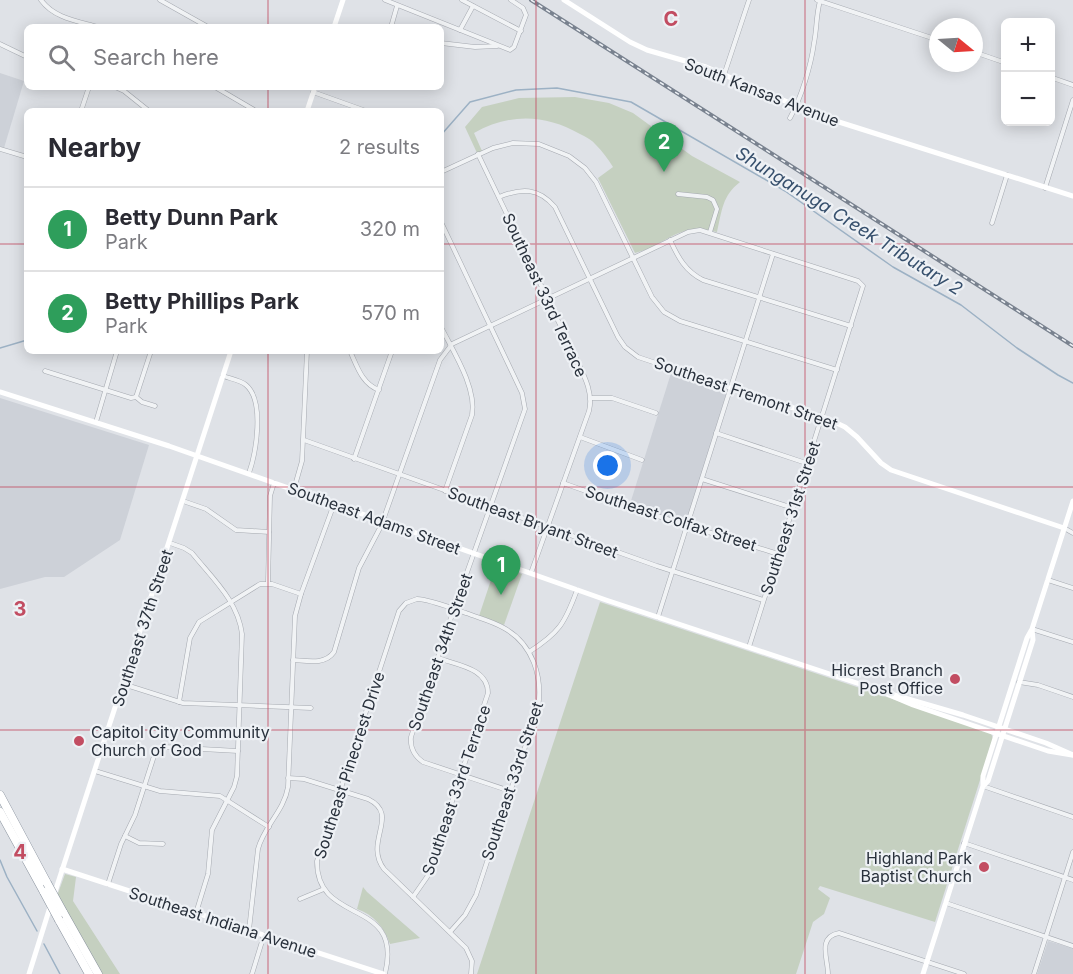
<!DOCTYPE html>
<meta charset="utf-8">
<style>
body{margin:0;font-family:Inter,sans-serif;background:#f2f2f3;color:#2b2b33}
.controls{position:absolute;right:18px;top:18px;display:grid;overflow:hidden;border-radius:9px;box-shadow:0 3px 15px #0003}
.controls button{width:54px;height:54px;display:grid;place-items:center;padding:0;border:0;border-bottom:2px solid #e1e1e2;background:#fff;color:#2b2b33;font:30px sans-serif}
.compass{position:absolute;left:929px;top:18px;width:54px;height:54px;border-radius:50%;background:#fff;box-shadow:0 3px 15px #0003;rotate:108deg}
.you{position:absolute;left:608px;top:466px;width:21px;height:21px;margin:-15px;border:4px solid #fff;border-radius:50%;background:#1a73e8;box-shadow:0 0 0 9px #1a73e833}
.badge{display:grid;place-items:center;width:39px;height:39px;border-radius:50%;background:#0f766e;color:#fff;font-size:20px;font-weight:700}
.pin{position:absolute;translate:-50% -50px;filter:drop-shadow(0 2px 3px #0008)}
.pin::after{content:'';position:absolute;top:32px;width:21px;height:18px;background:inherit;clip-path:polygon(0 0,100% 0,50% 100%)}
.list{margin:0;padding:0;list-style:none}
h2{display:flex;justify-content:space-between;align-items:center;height:78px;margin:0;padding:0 24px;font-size:26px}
h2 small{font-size:20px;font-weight:400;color:#7c7c81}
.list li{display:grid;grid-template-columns:39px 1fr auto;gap:18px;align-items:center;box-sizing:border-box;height:84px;padding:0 24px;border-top:2px solid #e1e1e2}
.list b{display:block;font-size:22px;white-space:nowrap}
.list p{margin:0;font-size:20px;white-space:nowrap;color:#7c7c81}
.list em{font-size:20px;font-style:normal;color:#7c7c81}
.icon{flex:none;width:33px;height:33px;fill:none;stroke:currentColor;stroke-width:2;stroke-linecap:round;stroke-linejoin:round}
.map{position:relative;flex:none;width:1073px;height:974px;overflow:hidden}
.search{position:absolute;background:#fff;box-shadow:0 3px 15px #0003;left:24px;top:24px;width:420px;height:66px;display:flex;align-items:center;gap:15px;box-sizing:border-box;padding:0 21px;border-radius:9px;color:#7c7c81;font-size:22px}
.panel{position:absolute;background:#fff;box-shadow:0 3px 15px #0003;left:24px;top:108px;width:420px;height:246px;border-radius:9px}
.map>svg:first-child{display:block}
</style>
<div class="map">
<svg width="1073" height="974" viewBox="0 0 1073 974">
<rect width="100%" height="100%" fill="#dfe2e7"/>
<g fill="#cdd1d8">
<polygon points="0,73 24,81 4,148 0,146"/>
<polygon points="672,370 728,389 687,520 683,522 630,504"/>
<polygon points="0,398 149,445 120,540 64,577 45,577 0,589"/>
<polygon points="1048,941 1073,948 1073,974 1037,974"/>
</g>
<g fill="#c5d0c0">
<path d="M575 97 609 103 633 113 692 156 740 182C722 196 722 211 717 232 675 222 670 244 635 253L598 178 613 167C608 159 602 151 596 145 592 140 586 137 580 134 545 114 509 113 474 133L482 151 477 153 465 127 482 107 519 98Z"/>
<polygon points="496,565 522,574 504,625 479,616"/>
<polygon points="600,602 875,693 991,733 993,739 935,922 820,886 818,889 830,898 824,914 813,922 796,974 477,974"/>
<polygon points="65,874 76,877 73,901 120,974 101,974 57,896"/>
<path d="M363 887 367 892 420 938 390 944C384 927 374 915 357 909Z"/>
</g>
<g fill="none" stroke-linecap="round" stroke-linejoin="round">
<g stroke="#9cb1c4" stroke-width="1.5">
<polyline points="441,135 470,102 516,90 557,88 631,102 785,191 893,267 961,305 1017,348 1058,375 1073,383"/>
<polyline points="0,348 27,340"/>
<polyline points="0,860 7,877 37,931"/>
<polyline points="44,944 60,974"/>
</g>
<g stroke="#a5a9b0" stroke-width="5">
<g id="street">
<path d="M41 0C54 18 77 21 98 27"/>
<polyline points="160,0 208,27"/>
<polyline points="385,0 510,50 514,47 526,15 523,8 511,0"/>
<polyline points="462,0 521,31"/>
<polyline points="817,0 938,40"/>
<polyline points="391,27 397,6"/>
<polyline points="460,30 473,6"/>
<polyline points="441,43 475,47 497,46"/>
<polyline points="0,44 27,57"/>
<polyline points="974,52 1006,63"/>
<polyline points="724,75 749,0"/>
<polyline points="1050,77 1073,85"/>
<polyline points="115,87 124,91 149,111"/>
<polyline points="215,87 256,111"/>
<polyline points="313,92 366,111"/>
<polyline points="81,111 89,87"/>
<path d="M790 118C801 98 811 66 814 43 817 28 816 15 820 1"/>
<polyline points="0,149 27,157"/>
<path d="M478 154 574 354C582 372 594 391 589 411L531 573"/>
<polyline points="441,172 493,148 513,143 539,144 569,156 585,168 596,182 652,297 664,312 680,321 837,370"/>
<polyline points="1045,188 1073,100"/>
<polyline points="678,194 707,197 713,200 717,209 710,232"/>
<path d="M499 197C521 188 538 187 555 207L618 337 625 347 638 357 731 388"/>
<path d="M441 222 522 393 525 409 454 609 411 737C410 748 414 756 423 762L510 791"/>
<polyline points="992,223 1007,175"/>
<path d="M670 240C678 257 685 271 703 280L851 326"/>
<path d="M441 327C453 351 477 388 472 415L445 491"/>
<path d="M350 351C357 366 362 384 379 390"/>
<polyline points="45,371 131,398 136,397"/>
<path d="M223 376C231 379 240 380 246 385 265 401 256 453 249 473"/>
<polyline points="136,397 151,351"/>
<polyline points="136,397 142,402 155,406"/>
<polyline points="591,398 612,398 656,413"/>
<polyline points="96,422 117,351"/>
<polyline points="716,433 806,463"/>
<polyline points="580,437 642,460"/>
<polyline points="304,440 657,566 763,600"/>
<polyline points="354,459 392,351"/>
<polyline points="702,479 793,508"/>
<polyline points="563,483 648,513 778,554"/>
<polyline points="294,489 302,461 307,351"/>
<polyline points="183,501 206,509 236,530 269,532"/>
<polyline points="1064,528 1073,533"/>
<path d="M170 543 184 548 192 553C212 578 238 601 242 634L237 776 234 787 212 830 208 874 196 913"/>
<polyline points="1048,580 1073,588"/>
<polyline points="268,583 270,496 274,483"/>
<polyline points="658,617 773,254"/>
<polyline points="1032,629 1073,642"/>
<path d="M529 652C559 633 565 623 577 590"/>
<path d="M293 660C308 661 325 665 334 652L359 568 381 526 440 360 452 344 688 232 700 230 858 281 863 286 749 647"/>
<polyline points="1019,682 1038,685 1073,697"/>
<polyline points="123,684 183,703 311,708"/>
<polyline points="179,702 190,638 199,622 260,584 272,584 301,594"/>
<polyline points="95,771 160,791 220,796 269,827"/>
<path d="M288 778 304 779 368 799C401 815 363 841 384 869L466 948 472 961 471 974"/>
<polyline points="983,786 1073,817"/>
<polyline points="125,836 139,843 163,844"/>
<polyline points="964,843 1073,880"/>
<polyline points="108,884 121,844 135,815 155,753 165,747 238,751"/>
<path d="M413 897 427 877 488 693C488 668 457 665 438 658"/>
<polyline points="300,899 324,889"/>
<polyline points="946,903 1073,946"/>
<path d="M249 930 258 849C264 826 284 811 288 787L295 616 301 594 334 504"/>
<polyline points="252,974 264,935"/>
<path d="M385 974C404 896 316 927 317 861L399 611 406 603 417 599C433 600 450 608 466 613 479 618 492 621 504 628 533 644 543 677 538 708L476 895 465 915 450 932"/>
<path d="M828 974C828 959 817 937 839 933L964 974"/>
<polyline points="1034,974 1073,852"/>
</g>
</g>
<g stroke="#87909c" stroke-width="9">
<g id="highway">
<polyline points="0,795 47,883"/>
<polyline points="0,812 44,892"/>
<polyline points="63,912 98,974"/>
<polyline points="59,920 89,974"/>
</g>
</g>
<use href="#street" stroke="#f1f3f5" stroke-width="4"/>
<g stroke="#fff" stroke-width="5">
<polyline points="564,0 630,42 647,50 706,67 820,116 1073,196"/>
<polyline points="334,27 343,0"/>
<polyline points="307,111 315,87"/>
<polyline points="731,388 828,419 845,427 857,437 881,463 891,470 1064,528"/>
<polyline points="0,392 169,446 606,600 884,692 963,715 1046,743 1073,755"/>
<polyline points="887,694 913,705 1048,751 1072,755"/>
<polyline points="983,786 988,781 1033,640 1032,629"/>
<polyline points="62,869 383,974"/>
<polyline points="54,895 231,351"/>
<polyline points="29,974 51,904"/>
<polyline points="923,974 983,786 983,776 1027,638 1032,629 1073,501"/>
</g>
<use href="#highway" stroke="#fff" stroke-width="8"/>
<g stroke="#79828f" stroke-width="4">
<polyline id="rail" points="531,0 1073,346"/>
</g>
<use href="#rail" stroke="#eef1f5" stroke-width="1.5" stroke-dasharray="4.5" stroke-linecap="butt"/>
<g stroke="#87909c" stroke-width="9" stroke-linecap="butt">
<g id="highway-bridge">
<polyline points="47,883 63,912"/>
<polyline points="44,892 59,920"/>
</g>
</g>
<use href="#highway-bridge" stroke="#fff" stroke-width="8"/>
</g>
<path fill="none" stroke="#c24d62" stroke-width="1.5" stroke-opacity="0.55" d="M268 0V27M536 0V974M805 0V974M268 87V111M0 244H27M441 244H1073M268 351V974M0 487H1073M0 730H1073"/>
<g fill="#c24d62" stroke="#eef1f5" stroke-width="2">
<circle cx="955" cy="679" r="6"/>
<circle cx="79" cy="741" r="6"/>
<circle cx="984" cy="867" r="6"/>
</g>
<g text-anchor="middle" stroke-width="4.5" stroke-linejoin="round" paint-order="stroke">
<g font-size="16" fill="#29313c" stroke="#eef1f5">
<text transform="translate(762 92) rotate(21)" y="6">South Kansas Avenue</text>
<text transform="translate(545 295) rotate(65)" y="6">Southeast 33rd Terrace</text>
<text transform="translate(746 393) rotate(19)" y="6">Southeast Fremont Street</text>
<text transform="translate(374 518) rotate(20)" y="6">Southeast Adams Street</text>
<text transform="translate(671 518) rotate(18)" y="6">Southeast Colfax Street</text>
<text transform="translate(790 518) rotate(-72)" y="6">Southeast 31st Street</text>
<text transform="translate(533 522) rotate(20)" y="6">Southeast Bryant Street</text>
<text transform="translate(142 628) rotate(-72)" y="6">Southeast 37th Street</text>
<text transform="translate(440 652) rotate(-71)" y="6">Southeast 34th Street</text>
<text transform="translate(349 765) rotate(-72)" y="6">Southeast Pinecrest Drive</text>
<text transform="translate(512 781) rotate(-72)" y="6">Southeast 33rd Street</text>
<text transform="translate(456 790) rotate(-71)" y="6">Southeast 33rd Terrace</text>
<text transform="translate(223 922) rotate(18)" y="6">Southeast Indiana Avenue</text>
</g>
<g font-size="16" fill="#29313c" stroke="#eef1f5" text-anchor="end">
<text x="943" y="676">Hicrest Branch<tspan x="943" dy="18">Post Office</tspan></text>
<text x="91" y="738" text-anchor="start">Capitol City Community<tspan x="91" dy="18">Church of God</tspan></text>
<text x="972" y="864">Highland Park<tspan x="972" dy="18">Baptist Church</tspan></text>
</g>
<g font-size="18" font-style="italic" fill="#37506d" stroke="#eef1f5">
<text transform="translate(849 221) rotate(32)" y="6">Shunganuga Creek Tributary 2</text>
</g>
</g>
<g font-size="20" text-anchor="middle" font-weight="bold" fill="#c24d62" stroke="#eef1f5" stroke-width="4.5" stroke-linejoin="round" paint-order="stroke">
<text x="671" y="26">C</text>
<text x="20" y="616">3</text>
<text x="20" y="859">4</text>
</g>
</svg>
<div class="controls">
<button>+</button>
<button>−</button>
</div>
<svg class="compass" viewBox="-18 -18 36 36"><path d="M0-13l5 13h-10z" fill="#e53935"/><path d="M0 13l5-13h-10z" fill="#7c7c81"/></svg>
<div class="you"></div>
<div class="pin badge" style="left:501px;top:595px;background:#2e9e5b">1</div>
<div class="pin badge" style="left:664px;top:172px;background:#2e9e5b">2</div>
<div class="search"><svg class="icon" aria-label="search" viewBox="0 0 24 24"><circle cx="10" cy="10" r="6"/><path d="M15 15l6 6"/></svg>Search here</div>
<section class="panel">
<h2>Nearby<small>2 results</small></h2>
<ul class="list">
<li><span class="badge" style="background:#2e9e5b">1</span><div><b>Betty Dunn Park</b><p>Park</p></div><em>320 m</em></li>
<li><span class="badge" style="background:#2e9e5b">2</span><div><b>Betty Phillips Park</b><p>Park</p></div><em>570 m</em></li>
</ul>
</section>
</div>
